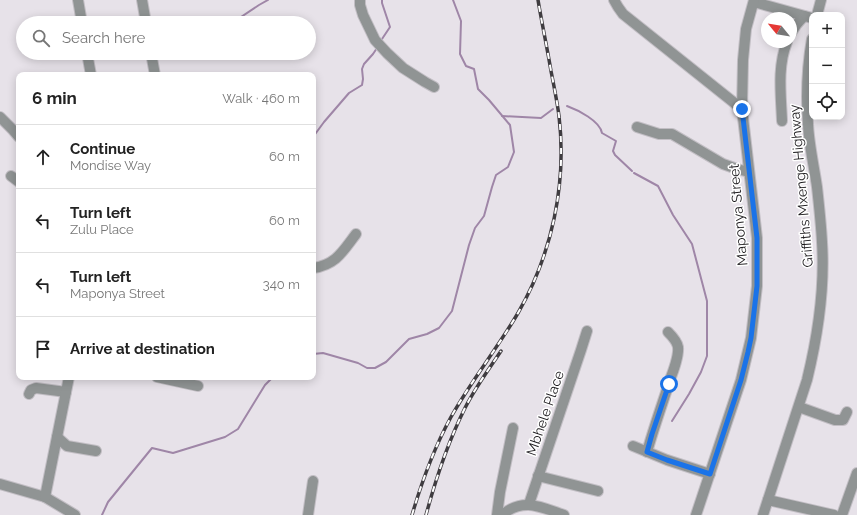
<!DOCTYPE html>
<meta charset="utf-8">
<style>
body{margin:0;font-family:Raleway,sans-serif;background:#f6f6f6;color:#222}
.controls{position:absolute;right:12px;top:12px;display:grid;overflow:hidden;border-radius:8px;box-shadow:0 2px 10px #0003}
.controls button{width:36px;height:36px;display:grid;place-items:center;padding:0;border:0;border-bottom:1px solid #e0e0e0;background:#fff;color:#222;font:20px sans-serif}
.compass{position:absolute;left:761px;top:12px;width:36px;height:36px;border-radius:50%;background:#fff;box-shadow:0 2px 10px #0003;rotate:300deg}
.stop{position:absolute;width:12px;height:12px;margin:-9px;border:3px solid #1a73e8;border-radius:50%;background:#fff}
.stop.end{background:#1a73e8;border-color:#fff;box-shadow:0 1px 4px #0008}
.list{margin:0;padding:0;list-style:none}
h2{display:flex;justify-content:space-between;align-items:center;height:52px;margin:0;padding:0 16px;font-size:17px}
h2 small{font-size:13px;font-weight:400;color:#767676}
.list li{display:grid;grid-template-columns:26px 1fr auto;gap:12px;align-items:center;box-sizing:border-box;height:64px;padding:0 16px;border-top:1px solid #e0e0e0}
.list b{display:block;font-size:15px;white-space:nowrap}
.list p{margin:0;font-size:13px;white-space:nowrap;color:#767676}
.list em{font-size:13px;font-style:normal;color:#767676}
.icon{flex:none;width:22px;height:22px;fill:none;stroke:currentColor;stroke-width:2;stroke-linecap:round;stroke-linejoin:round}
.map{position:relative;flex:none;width:857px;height:515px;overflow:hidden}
.search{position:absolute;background:#fff;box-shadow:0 2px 10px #0003;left:16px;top:16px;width:300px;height:44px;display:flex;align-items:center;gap:10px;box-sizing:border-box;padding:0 14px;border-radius:22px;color:#767676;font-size:15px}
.panel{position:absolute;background:#fff;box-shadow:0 2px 10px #0003;left:16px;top:72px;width:300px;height:308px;border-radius:8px}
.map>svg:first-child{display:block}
</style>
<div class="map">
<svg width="857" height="515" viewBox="0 0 857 515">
<rect width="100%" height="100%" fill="#e7e2e9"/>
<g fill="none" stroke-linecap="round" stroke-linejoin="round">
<g stroke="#9f86a7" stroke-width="2">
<polyline points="232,23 259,5 268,0"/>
<polyline points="380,42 390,27 382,3 382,0"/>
<path d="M567 106C578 110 600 121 602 133L616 141 613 151 615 155 632 171"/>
<polyline points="502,116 541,118 553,109"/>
<polyline points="313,137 324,122 349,93 362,85 363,79 362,69 364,64 373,54 377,48"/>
<polyline points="634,173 658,186 673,215 692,244 707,301 707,356 701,372 689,394 672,421"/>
<polyline points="313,354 323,353 358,363 367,368 375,368 386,362 409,339 427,334 439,328 452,311 469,245 475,228 484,216 492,187 496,175 508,167 514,152 510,125 489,100 478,89 474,69 466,66 460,54 461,21 453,0"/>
<polyline points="102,515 108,502 152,448 173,453 225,437 238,429 265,385 273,377"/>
</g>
<g stroke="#c2bec4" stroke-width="12">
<g id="minor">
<polyline points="78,0 82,23"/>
<polyline points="142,0 146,23"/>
<polyline points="360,0 360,5 363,15 375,40 387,53 403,68 425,82 434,87"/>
<polyline points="614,0 618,7 623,14 742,109"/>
<polyline points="754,2 812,18"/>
<polyline points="817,15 821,0"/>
<polyline points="791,33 796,25 804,16"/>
<polyline points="87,53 91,75"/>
<polyline points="151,53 155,75"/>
<polyline points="0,117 13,130 19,137"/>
<path d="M782 121C781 95 777 67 787 42"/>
<polyline points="637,127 659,134 672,134 723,164 737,169 749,172"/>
<polyline points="11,176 19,182"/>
<path d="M313 268C336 265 343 251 356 234"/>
<polyline points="157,377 198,386"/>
<polyline points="29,394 31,390 36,388 66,392"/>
<polyline points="799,407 835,420 843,420 847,412"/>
<polyline points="57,437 67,446 96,451"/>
<polyline points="633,446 667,460 710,474"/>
<path d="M647 452C654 427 663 402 671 377 674 369 679 356 678 347 677 341 672 336 668 332"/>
<polyline points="538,476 598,491"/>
<polyline points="0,484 45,497 75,515"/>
<polyline points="45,497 69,377"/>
<polyline points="768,500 834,515"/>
<polyline points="529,504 581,350 587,331"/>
<polyline points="308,515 313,481"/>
<polyline points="497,515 500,492 513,428"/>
<path d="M502 515C523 497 541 507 564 515"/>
<polyline points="696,515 741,380 751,338 757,286 757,238 742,109 743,60 746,29 754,0"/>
<path d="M763 515 807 380C818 335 825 288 822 242 821 223 819 205 817 187 814 166 809 145 808 124 806 96 807 67 812 39"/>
<polyline points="842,515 857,473"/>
</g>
</g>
<use href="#minor" stroke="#909494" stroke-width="10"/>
<g stroke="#3f3c40" stroke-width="3.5">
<g id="rail">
<path d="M412 515C422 481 434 448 451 417 471 381 497 349 518 313 552 254 567 184 559 116 557 101 554 86 551 71 547 47 542 24 538 0"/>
<path d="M426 515C436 478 448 442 465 408 475 388 489 369 501 351"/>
</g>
</g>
<use href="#rail" stroke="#fff" stroke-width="2" stroke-dasharray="6" stroke-linecap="butt"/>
</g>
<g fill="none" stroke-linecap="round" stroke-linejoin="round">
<polyline stroke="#1a73e8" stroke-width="5" points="669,384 652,434 647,452 667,460 710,474 741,380 748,352 751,338 757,286 757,238 742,109"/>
</g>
<g text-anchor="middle" stroke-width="3" stroke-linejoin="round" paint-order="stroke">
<g font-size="14" fill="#1c1a1d" stroke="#fff">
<text transform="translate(801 186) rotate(-95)" y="5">Griffiths Mxenge Highway</text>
<text transform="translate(738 215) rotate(-95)" y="5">Maponya Street</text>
<text transform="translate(545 413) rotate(-71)" y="5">Mbhele Place</text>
</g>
</g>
</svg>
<div class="controls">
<button>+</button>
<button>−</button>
<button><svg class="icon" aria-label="locate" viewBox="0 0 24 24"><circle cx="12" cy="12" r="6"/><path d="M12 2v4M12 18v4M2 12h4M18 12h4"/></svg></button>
</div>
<svg class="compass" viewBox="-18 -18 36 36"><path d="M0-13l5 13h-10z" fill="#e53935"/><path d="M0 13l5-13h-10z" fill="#767676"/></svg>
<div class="stop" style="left:669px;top:384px"></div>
<div class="stop end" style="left:742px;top:109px"></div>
<div class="search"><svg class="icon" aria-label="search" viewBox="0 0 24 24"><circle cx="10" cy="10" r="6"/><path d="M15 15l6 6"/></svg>Search here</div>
<section class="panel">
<h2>6 min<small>Walk · 460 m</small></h2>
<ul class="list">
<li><svg class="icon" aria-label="ahead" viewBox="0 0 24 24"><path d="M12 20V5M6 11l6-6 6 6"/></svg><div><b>Continue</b><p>Mondise Way</p></div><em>60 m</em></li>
<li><svg class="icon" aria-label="left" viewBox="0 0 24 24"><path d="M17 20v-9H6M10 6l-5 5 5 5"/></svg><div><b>Turn left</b><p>Zulu Place</p></div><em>60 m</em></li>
<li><svg class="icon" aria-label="left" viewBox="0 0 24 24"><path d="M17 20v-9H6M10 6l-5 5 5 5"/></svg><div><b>Turn left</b><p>Maponya Street</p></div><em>340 m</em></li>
<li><svg class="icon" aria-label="arrive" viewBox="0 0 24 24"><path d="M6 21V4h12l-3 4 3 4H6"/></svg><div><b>Arrive at destination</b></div></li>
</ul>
</section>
</div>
